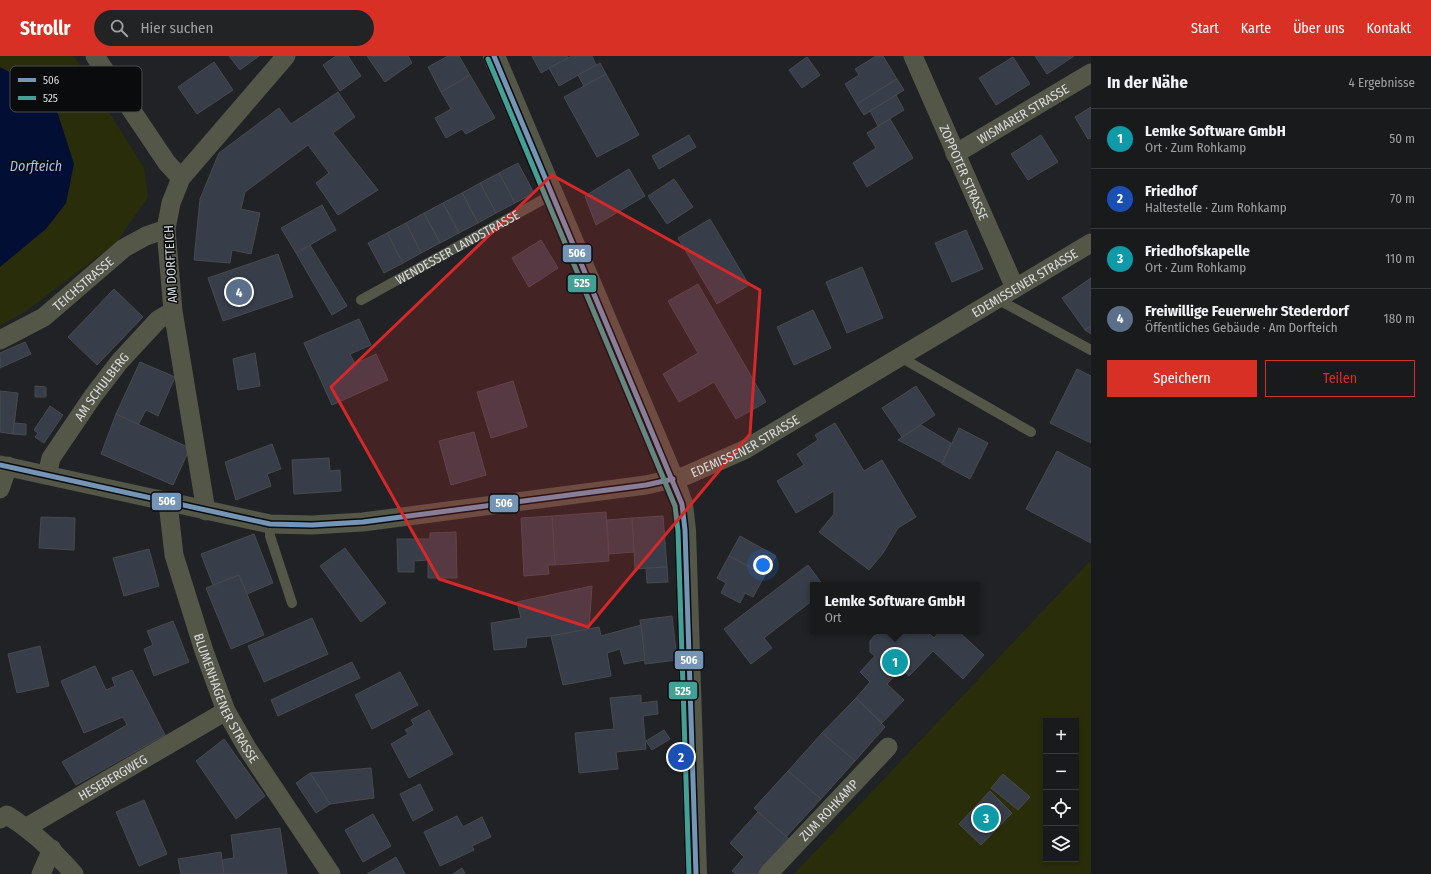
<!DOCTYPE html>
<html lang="de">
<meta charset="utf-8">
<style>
body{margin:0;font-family:"Fira Sans Condensed",sans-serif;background:#212325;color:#f1f3f6}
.controls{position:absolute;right:12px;bottom:12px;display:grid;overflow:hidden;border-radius:0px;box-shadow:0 2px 6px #0003}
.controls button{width:36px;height:36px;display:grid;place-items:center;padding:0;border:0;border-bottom:1px solid #36383b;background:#181a1c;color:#f1f3f6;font:20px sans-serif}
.you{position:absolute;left:763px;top:509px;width:14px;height:14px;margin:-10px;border:3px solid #fff;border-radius:50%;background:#1a73e8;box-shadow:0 0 0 6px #1a73e833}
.badge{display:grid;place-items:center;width:26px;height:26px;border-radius:50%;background:#d93025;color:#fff;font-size:13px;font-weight:700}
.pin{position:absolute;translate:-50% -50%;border:2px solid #fff;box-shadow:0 1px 4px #0006}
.popup{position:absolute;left:810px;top:526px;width:170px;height:52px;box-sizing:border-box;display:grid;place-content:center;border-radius:0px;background:#181a1c;filter:drop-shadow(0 1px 3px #0005);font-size:13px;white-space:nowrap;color:#9fa1a3}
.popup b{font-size:15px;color:#f1f3f6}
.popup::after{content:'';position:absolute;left:50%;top:100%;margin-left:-8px;border:8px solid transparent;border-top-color:#181a1c}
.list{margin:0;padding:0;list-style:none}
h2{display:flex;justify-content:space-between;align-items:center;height:52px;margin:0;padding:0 16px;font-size:17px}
h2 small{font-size:13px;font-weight:400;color:#9fa1a3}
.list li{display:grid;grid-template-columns:26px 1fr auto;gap:12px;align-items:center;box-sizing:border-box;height:60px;padding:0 16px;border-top:1px solid #36383b}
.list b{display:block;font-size:15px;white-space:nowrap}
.list p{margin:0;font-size:13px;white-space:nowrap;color:#9fa1a3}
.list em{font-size:13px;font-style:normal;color:#9fa1a3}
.actions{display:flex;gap:8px;padding:12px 16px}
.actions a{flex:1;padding:9px 0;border:1px solid #d93025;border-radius:0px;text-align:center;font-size:14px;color:#d93025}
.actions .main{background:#d93025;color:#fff}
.icon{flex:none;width:22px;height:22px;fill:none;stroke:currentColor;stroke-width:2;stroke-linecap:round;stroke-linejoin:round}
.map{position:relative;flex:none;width:1091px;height:818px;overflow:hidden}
header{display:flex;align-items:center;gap:24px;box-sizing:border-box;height:56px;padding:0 20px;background:#d93025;color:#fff}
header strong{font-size:19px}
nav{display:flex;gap:22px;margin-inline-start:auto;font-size:14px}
.search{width:280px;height:36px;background:#212325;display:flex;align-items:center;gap:10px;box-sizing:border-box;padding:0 14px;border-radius:22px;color:#9fa1a3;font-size:15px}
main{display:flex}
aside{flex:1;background:#181a1c}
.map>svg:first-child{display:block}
</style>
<header>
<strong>Strollr</strong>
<div class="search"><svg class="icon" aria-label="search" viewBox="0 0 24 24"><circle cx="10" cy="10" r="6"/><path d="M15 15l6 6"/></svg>Hier suchen</div>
<nav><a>Start</a><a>Karte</a><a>Über uns</a><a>Kontakt</a></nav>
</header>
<main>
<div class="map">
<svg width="1091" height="818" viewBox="0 0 1091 818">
<rect width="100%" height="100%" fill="#202225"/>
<g fill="#2a2d0a" fill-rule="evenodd">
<polygon points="0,0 74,0 144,112 148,141 116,187 26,255 0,270"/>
<path d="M1091 504V818H794ZM1046 665H1076V803H1046Z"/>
</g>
<polygon fill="#030e34" points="0,11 26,25 57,55 74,108 66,147 46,173 0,211"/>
<g fill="#373e4a" stroke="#494a4d">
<polygon points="229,0 259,0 240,14"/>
<polygon points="336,0 348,0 361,20 340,35 323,9"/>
<polygon points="367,0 408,0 412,7 385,26"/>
<polygon points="448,0 459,0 470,19 441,36 428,11"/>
<polygon points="532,0 567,0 568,2 541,17"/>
<polygon points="572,0 592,0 596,9 559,30 549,12"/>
<polygon points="876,0 883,0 897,23 857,48 845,28 859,19 855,13"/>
<polygon points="1035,0 1074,0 1047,18"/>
<polygon points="807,1 820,19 802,32 789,14"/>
<polygon points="1013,1 1030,28 996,49 979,22"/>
<polygon points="214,6 233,34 197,58 178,31"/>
<polygon points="600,7 606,18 584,30 578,19"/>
<polygon points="606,18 639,79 597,101 564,41"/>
<polygon points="470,19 495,62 466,78 462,73 446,82 435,62 451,53 441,36"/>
<polygon points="897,23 904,34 864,59 857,48"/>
<polygon points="338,36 355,61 333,77 378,134 338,159 316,127 329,117 308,89 245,136 241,153 260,157 251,198 232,194 230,207 194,204 200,143 219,97 279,52 291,68"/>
<polygon points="896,39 904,54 878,70 870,55"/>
<polygon points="1091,51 1091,82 1088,83 1075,61"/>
<polygon points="890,63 913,102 867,131 853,107 876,92 867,77"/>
<polygon points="689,79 696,91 659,113 652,100"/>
<polygon points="1041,79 1058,106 1028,124 1011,98"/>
<polygon points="518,107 534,137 515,147 499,117"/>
<polygon points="629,113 645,140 596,169 585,140"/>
<polygon points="499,117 515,147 496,157 480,127"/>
<polygon points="674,123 693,151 667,168 648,140"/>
<polygon points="480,127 496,157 478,167 462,137"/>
<polygon points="462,137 478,167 459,177 443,147"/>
<polygon points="443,147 459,177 440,187 424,157"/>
<polygon points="322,149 336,174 296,197 281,172"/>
<polygon points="424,157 440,187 421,197 406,167"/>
<polygon points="710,163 749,229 717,248 678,182"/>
<polygon points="406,167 421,197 403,207 387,177"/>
<polygon points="966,174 983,213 952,226 935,187"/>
<polygon points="387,177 403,207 384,217 368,187"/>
<polygon points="541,184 558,212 529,231 512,202"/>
<polygon points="310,189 347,250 332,259 296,197"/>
<polygon points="278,198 293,241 223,265 208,222"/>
<polygon points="862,211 883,262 847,277 826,226"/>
<polygon points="1091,222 1091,270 1085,274 1062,242"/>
<polygon points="698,228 766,346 736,363 714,326 679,346 663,318 698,297 668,245"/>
<polygon points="114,233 143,261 97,309 68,281"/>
<polygon points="813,254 831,292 794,309 777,271"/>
<polygon points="359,263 371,289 350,298 355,308 376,298 388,324 332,349 304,287"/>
<polygon points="1091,270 1091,278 1085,274"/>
<polygon points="25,286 31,298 0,312 0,297"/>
<polygon points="255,297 260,330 238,334 233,303"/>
<polygon points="140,306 175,321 158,360 146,354 138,369 116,358"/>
<polygon points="1077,313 1091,320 1091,387 1050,367"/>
<polygon points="513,325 527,371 491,382 477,336"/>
<polygon points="35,330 46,331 46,341 35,341"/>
<polygon points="916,330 935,359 902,381 882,352"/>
<polygon points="0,335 18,337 13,378 0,376"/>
<polygon points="50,350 63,359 44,387 35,381 38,377 34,374"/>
<polygon points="116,358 190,392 173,429 101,398"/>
<polygon points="14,367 26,368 26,379 13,378"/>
<polygon points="835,367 864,415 882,404 916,461 898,472 883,497 869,514 819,476 834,458 834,435 796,457 777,425 804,409 797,398 818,384 815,379"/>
<polygon points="921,369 951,387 942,407 898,384"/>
<polygon points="959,372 988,387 970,423 942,408"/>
<polygon points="474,376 486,419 451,429 439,385"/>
<polygon points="272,388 281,413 267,418 271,430 236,444 225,406"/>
<polygon points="1057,395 1091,413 1091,487 1026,453"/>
<polygon points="329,402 330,415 340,414 341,435 294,438 292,404"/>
<polygon points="606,456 609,505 555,509 552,460"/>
<polygon points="552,460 555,509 548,509 549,518 524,520 521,462"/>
<polygon points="663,460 667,511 635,513 632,462"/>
<polygon points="41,461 75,462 74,494 39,492"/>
<polygon points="632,462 634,496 609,498 607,464"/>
<polygon points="456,476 457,522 428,522 428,504 414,505 414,516 398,516 397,483 430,483 430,477"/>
<polygon points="254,478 273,527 247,538 239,519 213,529 201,498"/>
<polygon points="740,480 776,500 765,519 729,500"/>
<polygon points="345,492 386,547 361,566 320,510"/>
<polygon points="149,493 159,530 124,540 113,502"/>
<polygon points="729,500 765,519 753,541 745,537 740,547 721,537 726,527 717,522"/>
<polygon points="808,509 823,529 813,529 813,544 764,582 772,592 751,608 724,573"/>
<polygon points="667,511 668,526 647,527 646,512"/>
<polygon points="239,519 264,579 231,593 206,532"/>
<polygon points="592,530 589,573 551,580 527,582 526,591 494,594 491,567 521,562 517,546"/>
<polygon points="672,560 677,604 645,608 640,564"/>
<polygon points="312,562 328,598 264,626 248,590"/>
<polygon points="173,565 189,606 154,620 144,593 153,589 147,575"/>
<polygon points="641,569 645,604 624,608 620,593 607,597 611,620 563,629 551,580 599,571 601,580"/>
<polygon points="889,575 926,575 934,582 940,575 958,575 984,599 963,623 933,595 909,620 901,613 887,628 904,644 882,667 856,642 870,626 860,616 875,600 870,596 870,585 874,580 881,577 887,577"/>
<polygon points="40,590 49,630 17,637 8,598"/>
<polygon points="352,606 360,622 278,660 271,644"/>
<polygon points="95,610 106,634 115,630 112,622 132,614 165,679 76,729 62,706 127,669 123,661 84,677 61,625"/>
<polygon points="400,616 418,649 372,673 355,639"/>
<polygon points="641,639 641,647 657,645 658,658 643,660 646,693 616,696 618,713 579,717 575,677 614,673 610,642"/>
<polygon points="856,642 885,671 855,705 822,677"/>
<polygon points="429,654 453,698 409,722 391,688 408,678 405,674 414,669 411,664"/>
<polygon points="664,674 670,683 652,694 646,685"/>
<polygon points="822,677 855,705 821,743 788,715"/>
<polygon points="224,683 265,740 236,763 196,705"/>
<polygon points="371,712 374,742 330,748 310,717"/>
<polygon points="788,715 821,743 786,781 754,752"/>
<polygon points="310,717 330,748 316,757 296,727"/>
<polygon points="1003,718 1030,741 1018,754 991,732"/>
<polygon points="420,728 433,754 413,765 400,738"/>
<polygon points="990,735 1012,757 981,789 959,768"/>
<polygon points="144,744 167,798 139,810 116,756"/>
<polygon points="758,756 789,783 762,818 736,818 732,815 744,801 730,787"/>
<polygon points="373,758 391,790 363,806 345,774"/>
<polygon points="457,760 463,771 482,761 491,781 472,790 474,794 440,810 424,776"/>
<polygon points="280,772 287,818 224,818 222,804 234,802 231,779"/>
<polygon points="221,796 224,818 181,818 178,803"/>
<polygon points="396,801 405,818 367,818"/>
<polygon points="462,812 465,818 453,818"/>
</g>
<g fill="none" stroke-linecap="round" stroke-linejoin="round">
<g stroke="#545648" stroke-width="10">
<polyline points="997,243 1091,294"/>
<path id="s1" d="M361 244 553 138"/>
<polyline points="900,301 1031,376"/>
<polyline points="270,468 270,480 292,547"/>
</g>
<g stroke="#545648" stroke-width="19">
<polyline points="95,0 167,107 181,122"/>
<path id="s2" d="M913 0 1015 232"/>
<path id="s3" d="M955 98 1091 17"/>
<path id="s4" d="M0 284 44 261 124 192 146 180 166 173"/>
<path id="s5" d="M0 409 270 468 312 469 363 466 646 429 685 420 744 394 1091 187"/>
<path id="s6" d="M47 419 51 402 93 340 120 305 158 264 173 255"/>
<polyline points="0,433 8,410"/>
<path id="s7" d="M168 447 174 499 204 595 226 655 247 692 331 818"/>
<polyline points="206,455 173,255 166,173 171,147 181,122 286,0"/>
<path d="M0 763 7 759C33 775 54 795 74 818"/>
<path id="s8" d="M27 771 226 655"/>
<polyline points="41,818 52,793"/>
<path id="s9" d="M768 818 888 691"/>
</g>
<polyline stroke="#545648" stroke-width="22" points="494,0 673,423 682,448 685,474 696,818"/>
<g stroke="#0a0b0d" stroke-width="8">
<g id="bus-1">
<polyline points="494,0 682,448 685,474 696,818"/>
<polyline points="0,409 270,468 312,469 363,466 646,429 673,423"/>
</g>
</g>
<g stroke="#0a0b0d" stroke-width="8">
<polyline id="bus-2" points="488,3 675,450 678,475 689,818"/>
</g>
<use href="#bus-1" stroke="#7495b6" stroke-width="5"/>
<use href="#bus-2" stroke="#44a097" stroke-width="5"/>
</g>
<path fill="#d62828" fill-opacity="0.2" stroke="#d62828" stroke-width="3" stroke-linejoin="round" d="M552 119 760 234 750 378 588 571 439 523 331 331Z"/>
<g text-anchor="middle" stroke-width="3" stroke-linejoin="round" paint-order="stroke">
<g font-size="13" fill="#dadcdf" stroke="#0a0b0d">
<text dy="5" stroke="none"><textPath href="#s3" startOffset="79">WISMARER STRASSE</textPath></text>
<text dy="5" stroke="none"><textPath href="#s2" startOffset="127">ZOPPOTER STRASSE</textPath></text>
<text dy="5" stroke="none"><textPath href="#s1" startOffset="110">WENDESSER LANDSTRASSE</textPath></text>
<text transform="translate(170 208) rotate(-93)" y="5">AM DORFTEICH</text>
<text dy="5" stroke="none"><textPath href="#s4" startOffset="101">TEICHSTRASSE</textPath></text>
<text dy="5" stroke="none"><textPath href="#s5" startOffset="1086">EDEMISSENER STRASSE</textPath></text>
<text dy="5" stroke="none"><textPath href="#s6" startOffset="105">AM SCHULBERG</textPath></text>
<text dy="5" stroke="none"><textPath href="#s5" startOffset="762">EDEMISSENER STRASSE</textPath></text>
<text dy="5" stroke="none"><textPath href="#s7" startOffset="205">BLUMENHAGENER STRASSE</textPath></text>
<text dy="5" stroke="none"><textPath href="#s8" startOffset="99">HESEBERGWEG</textPath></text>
<text dy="5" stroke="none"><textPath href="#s9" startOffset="88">ZUM ROHKAMP</textPath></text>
</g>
<g font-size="14" font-style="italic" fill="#a3c3f8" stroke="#0a0b0d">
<text x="36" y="115">Dorfteich</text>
</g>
</g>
<rect x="10" y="10" width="132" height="46" rx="6" fill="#0a0b0d" stroke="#484a4c" stroke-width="1"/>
<rect x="18" y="22" width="18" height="4" fill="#7495b6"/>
<rect x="18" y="40" width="18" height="4" fill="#44a097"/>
<g font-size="11" fill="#dadcdf">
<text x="43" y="28">506</text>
<text x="43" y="46">525</text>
</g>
<g stroke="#0a0b0d" stroke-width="1.5">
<rect x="562" y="188" width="30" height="19" rx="4" fill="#7495b6"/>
<rect x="567" y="218" width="30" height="19" rx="4" fill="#44a097"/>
<rect x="151" y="436" width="31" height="19" rx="4" fill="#7495b6"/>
<rect x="489" y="438" width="30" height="19" rx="4" fill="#7495b6"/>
<rect x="674" y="594" width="30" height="20" rx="4" fill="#7495b6"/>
<rect x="668" y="625" width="30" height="19" rx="4" fill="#44a097"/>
</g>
<g font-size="11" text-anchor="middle" font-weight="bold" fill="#fff">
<text x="577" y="201">506</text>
<text x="582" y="231">525</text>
<text x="167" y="449">506</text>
<text x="504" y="451">506</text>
<text x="689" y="608">506</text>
<text x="683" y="639">525</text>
</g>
</svg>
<div class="controls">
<button>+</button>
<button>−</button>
<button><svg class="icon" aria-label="locate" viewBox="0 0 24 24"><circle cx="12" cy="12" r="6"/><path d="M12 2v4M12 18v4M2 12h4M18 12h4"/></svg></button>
<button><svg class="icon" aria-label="layers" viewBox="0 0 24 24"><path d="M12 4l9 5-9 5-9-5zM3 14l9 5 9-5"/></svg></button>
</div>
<div class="you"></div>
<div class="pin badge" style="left:895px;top:606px;background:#0f9aa8">1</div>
<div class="popup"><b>Lemke Software GmbH</b>Ort</div>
<div class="pin badge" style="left:681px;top:701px;background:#1a4fb4">2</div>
<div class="pin badge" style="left:986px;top:762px;background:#0f9aa8">3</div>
<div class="pin badge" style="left:239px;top:236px;background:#5c6f8a">4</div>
</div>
<aside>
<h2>In der Nähe<small>4 Ergebnisse</small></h2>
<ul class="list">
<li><span class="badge" style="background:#0f9aa8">1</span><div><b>Lemke Software GmbH</b><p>Ort · Zum Rohkamp</p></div><em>50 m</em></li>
<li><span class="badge" style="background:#1a4fb4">2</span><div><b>Friedhof</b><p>Haltestelle · Zum Rohkamp</p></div><em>70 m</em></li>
<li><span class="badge" style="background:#0f9aa8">3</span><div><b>Friedhofskapelle</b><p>Ort · Zum Rohkamp</p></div><em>110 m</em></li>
<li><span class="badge" style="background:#5c6f8a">4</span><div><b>Freiwillige Feuerwehr Stederdorf</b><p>Öffentliches Gebäude · Am Dorfteich</p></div><em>180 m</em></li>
</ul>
<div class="actions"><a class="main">Speichern</a><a>Teilen</a></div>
</aside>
</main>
